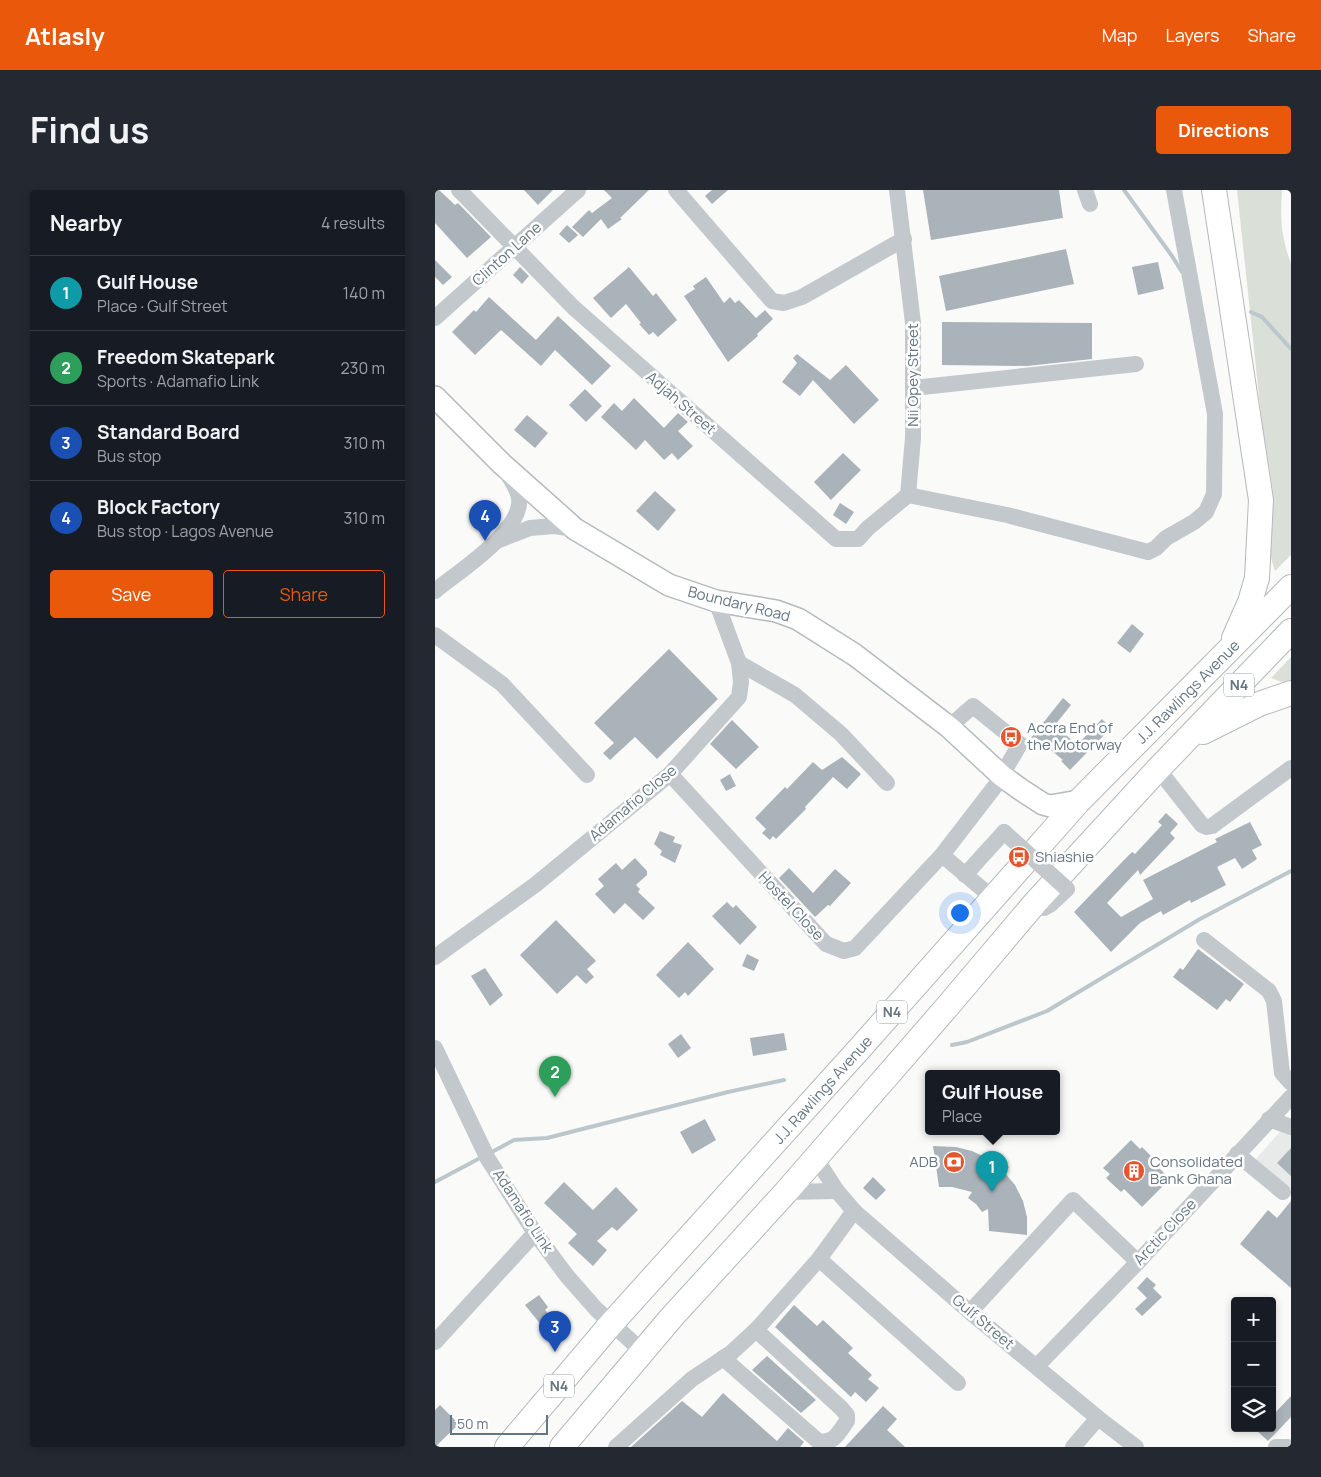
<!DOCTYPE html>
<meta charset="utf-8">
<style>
body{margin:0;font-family:Manrope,sans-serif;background:#242831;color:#f1f3f6}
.controls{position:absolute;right:15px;bottom:15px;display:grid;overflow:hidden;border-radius:5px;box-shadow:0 2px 8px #0003}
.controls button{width:45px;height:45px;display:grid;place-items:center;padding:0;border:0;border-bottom:1px solid #363941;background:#171b24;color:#f1f3f6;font:25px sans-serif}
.scale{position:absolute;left:15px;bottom:12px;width:98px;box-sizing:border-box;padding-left:5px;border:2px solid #657683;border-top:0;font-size:14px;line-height:18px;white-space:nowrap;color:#657683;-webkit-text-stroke:4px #fff;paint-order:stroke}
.you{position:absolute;left:524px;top:722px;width:18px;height:18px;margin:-12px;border:4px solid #fff;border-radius:50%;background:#1a73e8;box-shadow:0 0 0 8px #1a73e833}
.badge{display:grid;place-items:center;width:32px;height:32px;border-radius:50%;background:#ea580c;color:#fff;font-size:16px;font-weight:700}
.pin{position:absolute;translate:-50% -41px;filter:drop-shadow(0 1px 2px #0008)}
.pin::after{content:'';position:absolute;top:26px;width:18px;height:15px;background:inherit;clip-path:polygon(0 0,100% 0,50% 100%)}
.popup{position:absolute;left:490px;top:880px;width:135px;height:65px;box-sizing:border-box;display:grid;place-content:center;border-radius:5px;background:#171b24;filter:drop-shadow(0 1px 4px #0005);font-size:16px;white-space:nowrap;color:#9ea1a6}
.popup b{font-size:19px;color:#f1f3f6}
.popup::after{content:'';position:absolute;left:50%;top:100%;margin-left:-10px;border:10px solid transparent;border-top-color:#171b24}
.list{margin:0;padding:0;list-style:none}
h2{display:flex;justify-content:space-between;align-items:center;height:65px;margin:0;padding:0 20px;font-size:21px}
h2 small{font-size:16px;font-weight:400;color:#9ea1a6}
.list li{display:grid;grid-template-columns:32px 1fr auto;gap:15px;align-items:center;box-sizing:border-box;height:75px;padding:0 20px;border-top:1px solid #363941}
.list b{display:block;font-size:19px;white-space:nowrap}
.list p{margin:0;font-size:16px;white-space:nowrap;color:#9ea1a6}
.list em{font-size:16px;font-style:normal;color:#9ea1a6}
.actions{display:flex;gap:10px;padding:15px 20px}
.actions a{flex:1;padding:11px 0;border:1px solid #ea580c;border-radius:5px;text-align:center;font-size:18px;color:#ea580c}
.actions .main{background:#ea580c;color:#fff}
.icon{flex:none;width:28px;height:28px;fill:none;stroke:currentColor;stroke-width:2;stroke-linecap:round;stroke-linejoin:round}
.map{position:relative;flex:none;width:856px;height:1257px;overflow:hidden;border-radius:5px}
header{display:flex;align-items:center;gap:30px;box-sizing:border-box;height:70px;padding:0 25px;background:#ea580c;color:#fff}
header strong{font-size:24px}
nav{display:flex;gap:28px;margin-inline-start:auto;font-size:18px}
.intro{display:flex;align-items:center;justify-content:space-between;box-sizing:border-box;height:120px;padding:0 30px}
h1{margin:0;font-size:35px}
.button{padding:12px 22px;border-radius:5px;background:#ea580c;color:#fff;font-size:18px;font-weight:700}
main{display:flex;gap:30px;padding:0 30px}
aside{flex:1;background:#171b24;border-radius:5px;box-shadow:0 2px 8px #0003}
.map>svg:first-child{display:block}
</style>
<header>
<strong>Atlasly</strong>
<nav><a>Map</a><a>Layers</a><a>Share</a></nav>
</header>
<div class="intro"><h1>Find us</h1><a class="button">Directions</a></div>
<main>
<aside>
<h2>Nearby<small>4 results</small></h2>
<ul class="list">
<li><span class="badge" style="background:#0f9aa8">1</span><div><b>Gulf House</b><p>Place · Gulf Street</p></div><em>140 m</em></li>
<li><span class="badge" style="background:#2e9e5b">2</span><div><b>Freedom Skatepark</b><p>Sports · Adamafio Link</p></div><em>230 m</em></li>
<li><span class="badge" style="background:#1a4fb4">3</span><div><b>Standard Board</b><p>Bus stop</p></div><em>310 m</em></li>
<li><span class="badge" style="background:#1a4fb4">4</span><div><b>Block Factory</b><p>Bus stop · Lagos Avenue</p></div><em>310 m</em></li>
</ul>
<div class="actions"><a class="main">Save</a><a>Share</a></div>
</aside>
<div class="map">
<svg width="856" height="1257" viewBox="0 0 856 1257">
<rect width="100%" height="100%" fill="#fafaf8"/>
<polygon fill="#e8e9e9" points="856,929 856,999 821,969"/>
<g fill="#dadfd7">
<path d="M802 0H847C845 27 846 48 856 73V365L840 381 835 365 838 301 827 234Z"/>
<polygon points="856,467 856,490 847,492 836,488"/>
</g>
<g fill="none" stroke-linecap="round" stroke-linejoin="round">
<g stroke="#bbc7cb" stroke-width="4">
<polyline points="689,0 737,66 747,82"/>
<polyline points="816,122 827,127 856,159"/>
<polyline points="517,855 532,852 612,821 765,729 856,681"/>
<polyline points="55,963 79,950 112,948 293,902 349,890"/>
<polyline points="0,992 47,967"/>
</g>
</g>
<g fill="#aab3b9">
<polygon points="0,0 4,0 20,15 23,13 56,47 32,68 0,33"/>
<polygon points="89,0 118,0 103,15"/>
<polygon points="169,0 214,0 185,28 187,29 173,39 166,29 148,47 137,37 154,20 157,23 177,8"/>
<polygon points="277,0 293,0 277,14 270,6"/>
<polygon points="488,0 624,0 628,28 496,50"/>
<polygon points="132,35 143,45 134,53 124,44"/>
<polygon points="631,59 639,94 511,121 504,86"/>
<polygon points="0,70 17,87 8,95 0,87"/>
<polygon points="723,72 729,99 703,105 697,77"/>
<polygon points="85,77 94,86 87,94 78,85"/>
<polygon points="194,77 218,106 221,103 242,130 223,147 218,142 214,145 204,134 206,133 191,114 176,128 158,108"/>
<polygon points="271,87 289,113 295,107 300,113 304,110 321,128 330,120 338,129 322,144 323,146 293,172 249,106 260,99 258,96"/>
<polygon points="54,107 101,150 123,126 176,176 157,195 120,160 106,176 66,140 40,165 17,142 39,120 41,122"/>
<polygon points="507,132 657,133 657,169 592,176 507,175"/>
<polygon points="362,164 395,190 411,175 444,210 419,234 378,190 365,206 347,192 362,173 358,168"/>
<polygon points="150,199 167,216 151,232 134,215"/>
<polygon points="199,208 229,238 243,223 253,232 243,241 258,256 243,270 237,263 229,270 210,250 201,260 166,227 179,213 187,221"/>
<polygon points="92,225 113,243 100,258 79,240"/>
<polygon points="408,263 426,280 396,310 379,292"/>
<polygon points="220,301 241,320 223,341 201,321"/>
<polygon points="405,313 419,322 411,334 398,325"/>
<polygon points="697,434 709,444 695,463 682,453"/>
<polygon points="234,459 283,509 222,569 200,547 175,570 168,563 179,553 159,533"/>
<polygon points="628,508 636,515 620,535 642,555 667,529 676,538 635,580 626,571 628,570 606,552 605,554 596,548"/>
<polygon points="297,530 324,557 301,579 275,554"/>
<polygon points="407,567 426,584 412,599 398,587 370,617 371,619 341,649 338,646 335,650 327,643 331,639 320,628 350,597 352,599 378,572 387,580"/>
<polygon points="295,584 301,596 291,601 285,590"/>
<polygon points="731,623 743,634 735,643 740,648 705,685 703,680 672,713 686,727 718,709 708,690 782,652 780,649 815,632 827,655 817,660 822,669 807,679 800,668 782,677 791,695 756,713 755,710 728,725 726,721 705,733 676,762 639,722 689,670 697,662 700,664 727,635 723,632"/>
<polygon points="225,641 240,647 238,652 247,655 240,673 225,665 227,661 219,654"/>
<polygon points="200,668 212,681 212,685 201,695 205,699 203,702 220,718 208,730 190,713 179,724 160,704 169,696 163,689 181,673 187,680"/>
<polygon points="354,678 378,703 400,679 416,693 395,716 393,715 380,727 344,688"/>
<polygon points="292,712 298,718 301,715 322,737 305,755 277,726"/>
<polygon points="121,730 161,771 152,779 159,787 151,794 142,785 122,804 85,765"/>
<polygon points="253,752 279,779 253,806 250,802 244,808 221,785"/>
<polygon points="763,759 809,794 795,812 791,809 782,820 738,787 745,778 748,780"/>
<polygon points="312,764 324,770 319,781 307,776"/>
<polygon points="50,778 68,805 55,816 36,786"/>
<polygon points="349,843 352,860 318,866 315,848"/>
<polygon points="246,844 256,858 243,868 233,854"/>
<polygon points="270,929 281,950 257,964 245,942"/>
<polygon points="696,950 705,959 707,957 720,970 718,972 735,989 707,1017 689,999 686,1002 671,988 675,984 668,978"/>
<polygon points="498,956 521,957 537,961 560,972 562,968 574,977 569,982 580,995 588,1011 592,1027 592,1045 554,1041 553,1019 547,1022 541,1014 533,1008 537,1002 517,997 504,997"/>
<polygon points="856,958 856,986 842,973"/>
<polygon points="438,987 451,1000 441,1010 428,998"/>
<polygon points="129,992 158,1020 181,997 203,1020 182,1041 177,1037 162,1051 172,1060 158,1076 133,1053 142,1044 109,1013"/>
<polygon points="856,1011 856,1098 805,1054 833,1020 842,1028"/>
<polygon points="712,1087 721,1095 718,1098 727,1107 707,1126 700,1119 712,1108 702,1098"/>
<polygon points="104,1105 113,1117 110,1120 121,1132 111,1141 90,1115"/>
<polygon points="359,1115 382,1136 388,1130 418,1158 413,1163 437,1185 433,1189 444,1198 431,1212 420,1202 416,1207 340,1137"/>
<polygon points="332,1166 381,1210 366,1223 317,1180"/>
<polygon points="288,1203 342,1251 353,1238 369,1252 365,1257 196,1257 247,1211 267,1227"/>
<polygon points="856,1206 856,1227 833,1251 819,1238 837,1238 837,1226"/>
<polygon points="5,1215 24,1234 0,1257 0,1220"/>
<polygon points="448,1216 462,1229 452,1240 470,1257 410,1257"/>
</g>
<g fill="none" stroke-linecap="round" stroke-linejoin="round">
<g stroke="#b5babe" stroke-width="24">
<polyline id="major" points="0,207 67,274 140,339 234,395 281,411 341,421 363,429 420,465 514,537 567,586 585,599 608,614 615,616 644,611"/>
</g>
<g stroke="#b4b9bd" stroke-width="26">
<g id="highway">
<polyline points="779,0 826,310 822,388 815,412 799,448"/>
<polyline points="768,542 824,514 856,503"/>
<polyline points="72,1257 176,1134 426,857 644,611 856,397"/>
<polyline points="127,1257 236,1128 351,1002 512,817 600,713 723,579 856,441"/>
</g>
</g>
<g stroke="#c3c8cc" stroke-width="16">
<polyline points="24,0 138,117 401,349 423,349 433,338 473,305 478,248 478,133 462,0"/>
<polyline points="241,0 337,111 349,113 367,107 469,49"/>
<polyline points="650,0 655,14"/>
<polyline points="0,128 143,0"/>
<polyline points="478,198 701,174"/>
<polyline points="473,305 572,325 713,362 721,358 731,348 759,332 771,322 779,304 780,224 739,0"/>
<polyline points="64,350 95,338 119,336 140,339"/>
<path d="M0 401C23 382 81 345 84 314 86 304 77 291 72 283"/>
<polyline points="0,445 67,494 152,585"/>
<polyline points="304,473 360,505 406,544 452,593"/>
<polyline points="723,579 767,635 772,637 777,636 856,578"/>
<polyline points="235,584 391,754 409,761 420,758 507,665 561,595 585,554 538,516 514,537"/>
<polyline points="507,665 558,708"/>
<polyline points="530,685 569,642"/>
<polyline points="600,713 609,718 616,714 632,699"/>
<polyline points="769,750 834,801 839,811 847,883 856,893"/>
<polyline points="0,767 100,695 235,584 304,507 306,492 304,473 281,411"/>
<polyline points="0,858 53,969 100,1043 132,1086 161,1119 208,1162"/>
<polyline points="834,929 856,937"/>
<polyline points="802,964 848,1002"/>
<polyline points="380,967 402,1001 419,1021 535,1122 663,1228 701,1257"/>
<polyline points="351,1002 402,1001"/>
<polyline points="384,1069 523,1193"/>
<polyline points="535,1122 638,1010 703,1072"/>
<polyline points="0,1152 100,1043"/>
<path d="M288 1168 383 1251C400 1254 403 1243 412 1231V1225L406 1218 321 1140"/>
<polyline points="602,1176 703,1072 856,907"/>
<polyline points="181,1257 257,1189 296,1163 321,1140 384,1069 419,1021"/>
<polyline points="638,1257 663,1228"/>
<polyline points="841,1257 853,1257"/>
</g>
<use href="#major" stroke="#fff" stroke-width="21"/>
<use href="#highway" stroke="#fff" stroke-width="24"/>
<polyline stroke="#c3c8cc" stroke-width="16" points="569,642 632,699"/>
</g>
<defs>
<g id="bus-disc" transform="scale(1.125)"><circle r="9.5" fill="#e4572e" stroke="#fff"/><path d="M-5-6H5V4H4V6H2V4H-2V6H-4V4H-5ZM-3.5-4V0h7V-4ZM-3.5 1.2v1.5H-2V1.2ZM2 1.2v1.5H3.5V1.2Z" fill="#fff"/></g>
<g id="bank-disc" transform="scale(1.125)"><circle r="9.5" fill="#e4572e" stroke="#fff"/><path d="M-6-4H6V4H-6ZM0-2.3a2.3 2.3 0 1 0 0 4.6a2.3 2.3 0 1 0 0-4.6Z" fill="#fff"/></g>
<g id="building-disc" transform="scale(1.125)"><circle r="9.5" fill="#e4572e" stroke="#fff"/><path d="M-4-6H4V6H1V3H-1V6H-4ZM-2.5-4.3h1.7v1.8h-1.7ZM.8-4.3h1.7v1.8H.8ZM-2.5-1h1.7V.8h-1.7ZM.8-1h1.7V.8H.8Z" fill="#fff"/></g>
</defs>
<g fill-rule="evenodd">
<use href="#bus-disc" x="576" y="547"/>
<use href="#bus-disc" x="584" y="667"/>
<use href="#bank-disc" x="519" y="972"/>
<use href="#building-disc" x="699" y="981"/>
</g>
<g text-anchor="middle" stroke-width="5" stroke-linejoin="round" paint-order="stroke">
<g fill="#fff" stroke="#939fa8" stroke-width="1">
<rect x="789" y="483.5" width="30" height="23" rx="4"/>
<rect x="442" y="810.5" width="30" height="23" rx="4"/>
<rect x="109" y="1184.5" width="30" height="23" rx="4"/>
</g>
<g font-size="14" font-weight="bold" fill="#657683">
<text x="804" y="500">N4</text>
<text x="457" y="827">N4</text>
<text x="124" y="1201">N4</text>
</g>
<g font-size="15" fill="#657683" stroke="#fff">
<text transform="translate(72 64) rotate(-42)" y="5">Clinton Lane</text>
<text transform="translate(478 185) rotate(-90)" y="5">Nii Opey Street</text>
<text transform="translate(246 213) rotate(41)" y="5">Adjah Street</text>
<text transform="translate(304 414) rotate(14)" y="5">Boundary Road</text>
<text transform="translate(753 502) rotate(-45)" y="5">J.J. Rawlings Avenue</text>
<text transform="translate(198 613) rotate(-40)" y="5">Adamafio Close</text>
<text transform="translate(356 716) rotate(47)" y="5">Hostel Close</text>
<text transform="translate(388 900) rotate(-48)" y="5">J.J. Rawlings Avenue</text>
<text transform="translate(88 1021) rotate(57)" y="5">Adamafio Link</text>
<text transform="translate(730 1042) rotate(-47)" y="5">Arctic Close</text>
<text transform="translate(548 1132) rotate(40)" y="5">Gulf Street</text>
</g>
<g font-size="15" fill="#657683" stroke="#fff" text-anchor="start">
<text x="592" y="543">Accra End of<tspan x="592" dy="17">the Motorway</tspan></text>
<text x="600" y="672">Shiashie</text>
<text x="503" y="977" text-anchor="end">ADB</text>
<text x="715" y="977">Consolidated<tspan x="715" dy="17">Bank Ghana</tspan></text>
</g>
</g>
</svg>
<div class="controls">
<button>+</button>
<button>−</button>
<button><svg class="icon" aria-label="layers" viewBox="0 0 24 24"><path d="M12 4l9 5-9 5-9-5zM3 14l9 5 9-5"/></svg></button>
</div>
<div class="scale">50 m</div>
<div class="you"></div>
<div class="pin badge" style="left:557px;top:1002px;background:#0f9aa8">1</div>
<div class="popup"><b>Gulf House</b>Place</div>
<div class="pin badge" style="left:120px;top:907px;background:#2e9e5b">2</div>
<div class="pin badge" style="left:120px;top:1162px;background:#1a4fb4">3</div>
<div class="pin badge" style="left:50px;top:351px;background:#1a4fb4">4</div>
</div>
</main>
